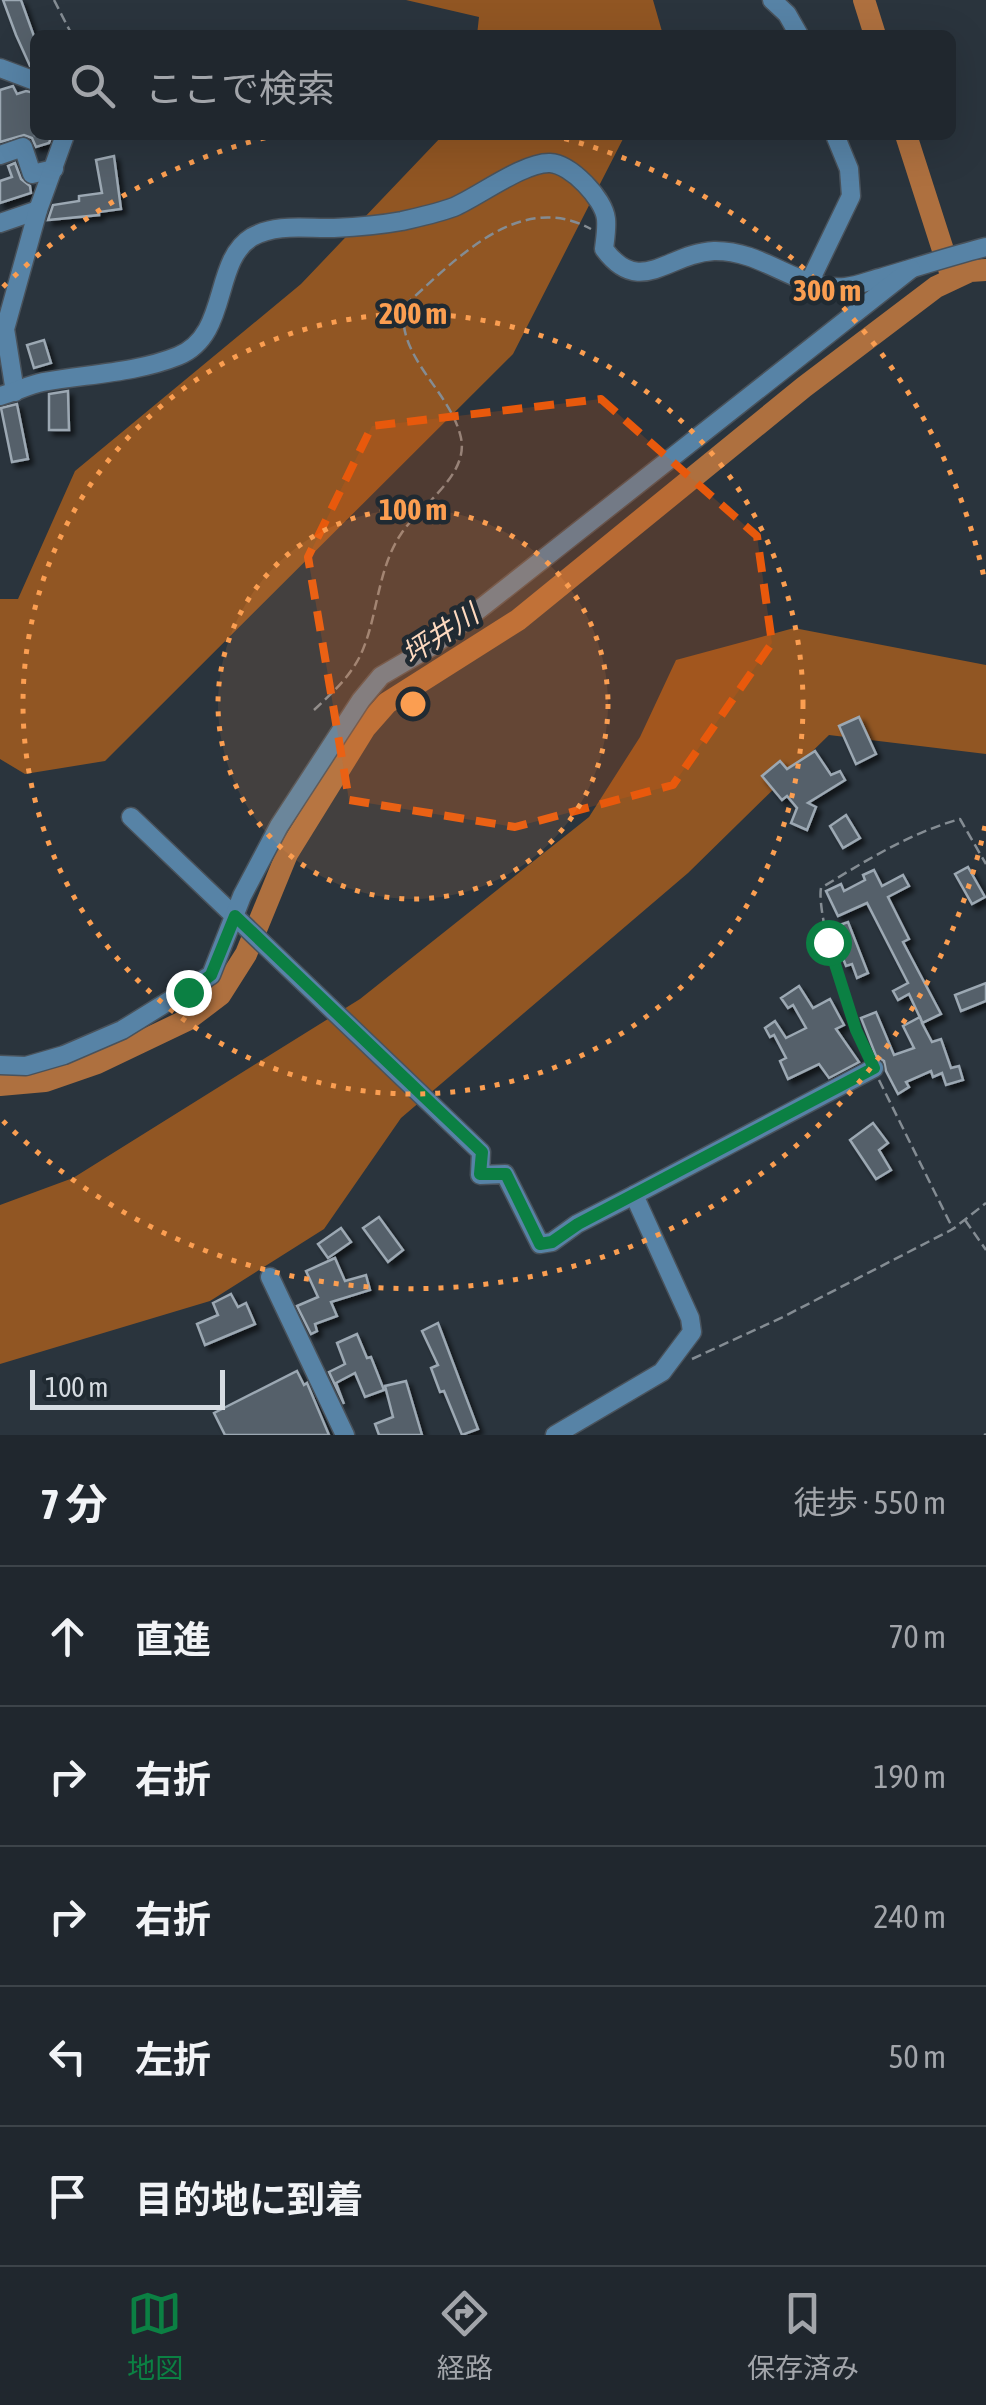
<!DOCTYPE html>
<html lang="ja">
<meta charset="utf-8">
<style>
body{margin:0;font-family:"Asap Condensed","Noto Sans JP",sans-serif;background:#282f36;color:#f1f3f6}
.scale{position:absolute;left:30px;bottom:25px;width:195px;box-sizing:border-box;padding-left:10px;border:5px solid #d6dce2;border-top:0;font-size:28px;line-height:35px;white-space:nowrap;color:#d6dce2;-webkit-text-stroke:8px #202a32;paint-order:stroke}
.stop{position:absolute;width:30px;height:30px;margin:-22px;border:8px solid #0b8043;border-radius:50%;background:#fff}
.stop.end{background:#0b8043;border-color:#fff;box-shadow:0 2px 10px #0008}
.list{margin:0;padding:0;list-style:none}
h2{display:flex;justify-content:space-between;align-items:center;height:130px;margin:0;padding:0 40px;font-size:42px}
h2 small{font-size:32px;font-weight:400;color:#a2a5aa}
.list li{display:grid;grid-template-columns:65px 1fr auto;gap:30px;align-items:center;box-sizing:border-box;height:140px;padding:0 40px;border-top:2px solid #3d444a}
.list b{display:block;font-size:38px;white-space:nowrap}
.list em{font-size:32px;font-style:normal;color:#a2a5aa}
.icon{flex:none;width:55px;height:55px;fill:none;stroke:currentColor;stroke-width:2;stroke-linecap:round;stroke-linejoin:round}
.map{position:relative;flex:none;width:986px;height:1435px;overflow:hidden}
.search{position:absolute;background:#20272e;box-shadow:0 10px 40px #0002;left:30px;right:30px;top:30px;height:110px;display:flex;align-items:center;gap:25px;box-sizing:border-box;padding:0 35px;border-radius:15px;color:#a2a5aa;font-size:38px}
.sheet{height:830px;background:#20272e}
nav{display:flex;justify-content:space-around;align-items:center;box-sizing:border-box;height:140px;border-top:2px solid #3d444a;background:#20272e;font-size:28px;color:#a2a5aa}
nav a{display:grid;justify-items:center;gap:5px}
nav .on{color:#0b8043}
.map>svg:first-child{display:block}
</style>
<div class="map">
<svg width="986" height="1435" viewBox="0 0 986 1435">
<defs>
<filter id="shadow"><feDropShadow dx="4.5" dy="4.5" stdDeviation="2.5" flood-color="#0009"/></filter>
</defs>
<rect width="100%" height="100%" fill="#2a343d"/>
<g fill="#915623">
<polygon points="406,0 653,0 663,35 477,35 479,17"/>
<polygon points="443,135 625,135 513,354 105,761 25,774 0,759 0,599 18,599 75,471 301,284"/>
<polygon points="794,628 986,665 986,754 829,735 688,873 401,1118 324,1229 210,1301 0,1364 0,1205 73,1178 360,999 589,817 640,737 676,660"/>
</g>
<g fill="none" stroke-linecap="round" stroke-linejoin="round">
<g stroke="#ae703f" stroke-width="22">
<polyline points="864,0 875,35"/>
<polyline points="906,135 952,278"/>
<polyline points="0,1085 45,1081 97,1063 187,1020 220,995 246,954 287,854 365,728 387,703 518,620 804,387 936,287 970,271 986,270"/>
</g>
</g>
<g fill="#55616a" stroke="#9ca8b3" stroke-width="2.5" filter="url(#shadow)">
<polygon points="3,0 21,0 35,39 35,68 30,66 16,35"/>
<polygon points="13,86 17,94 26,91 35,93 35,135 52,135 49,143 36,147 32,138 24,135 0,142 0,90"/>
<polygon points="114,156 121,209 99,212 99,215 48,220 53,205 79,201 79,196 102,193 96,160"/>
<polygon points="15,163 21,179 30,186 31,193 0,203 0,181 12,177 8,166"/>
<polygon points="44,340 51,363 34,368 27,345"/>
<polygon points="68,391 69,430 49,430 49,394"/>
<polygon points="17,404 28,459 12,462 1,408"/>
<polygon points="859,717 876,754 856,764 839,726"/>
<polygon points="815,751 831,775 840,771 845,780 808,803 816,807 807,830 791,823 797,808 787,796 782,800 762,776 780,761 787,769"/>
<polygon points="846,815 860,838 843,848 830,826"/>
<polygon points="968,867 985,897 972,904 955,874"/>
<polygon points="874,870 882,886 903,875 909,886 888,897 909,939 903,942 941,1014 922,1023 932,1042 941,1039 951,1068 959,1066 963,1080 946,1085 942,1073 933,1077 931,1071 906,1082 909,1087 898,1094 886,1071 884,1061 876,1056 861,1018 876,1012 894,1055 914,1048 903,1026 920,1017 922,1022 909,994 898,1000 893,991 908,983 867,903 838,916 826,891 841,884 844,891 865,880 863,875"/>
<polygon points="848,922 868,973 857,978 852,964 846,966 831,928"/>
<polygon points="986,983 986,1001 961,1011 955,995"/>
<polygon points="799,986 813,1008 830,999 844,1025 836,1029 859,1062 829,1078 819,1064 788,1079 780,1061 786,1058 774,1035 770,1037 765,1028 775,1021 786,1038 806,1028 793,1005 788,1008 781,998"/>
<polygon points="873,1123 888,1143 879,1150 891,1170 876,1179 850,1140"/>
<polygon points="379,1217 403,1250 388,1262 363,1228"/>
<polygon points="341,1228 351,1242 328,1258 318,1244"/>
<polygon points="335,1258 345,1281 366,1275 370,1290 331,1302 337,1316 315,1324 317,1331 311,1334 297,1306 318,1297 306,1271"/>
<polygon points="231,1294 238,1307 246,1303 255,1324 205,1345 197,1324 218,1315 213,1303"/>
<polygon points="438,1323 478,1429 462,1435 444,1391 440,1392 431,1368 438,1365 422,1331"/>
<polygon points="357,1334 367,1358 371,1357 384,1390 365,1397 355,1373 336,1383 344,1404 329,1372 345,1364 337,1343"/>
<polygon points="297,1371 304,1385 307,1383 329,1435 225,1435 214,1413"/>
<polygon points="406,1381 422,1435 379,1435 375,1424 393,1417 385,1386"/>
</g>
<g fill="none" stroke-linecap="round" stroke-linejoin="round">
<g stroke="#49525b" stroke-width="21">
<g id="minor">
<polyline points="772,0 787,14 799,35"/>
<polyline points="0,68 35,81"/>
<polyline points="0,155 23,147 32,174 54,169"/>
<polyline points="0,223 38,210"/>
<polyline points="809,283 851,196 849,169 835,135"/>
<polyline points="15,392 5,329 38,210 65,135"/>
<path d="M0 396C15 392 28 385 43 382 87 374 136 373 178 356 230 335 212 261 252 237 277 223 307 229 334 228 356 227 380 225 402 221 419 217 438 213 454 207 479 196 524 162 550 163 571 164 604 199 606 219 607 229 605 240 604 249 640 298 668 253 714 251 765 250 797 291 845 287 857 286 871 280 883 277 917 267 951 256 986 247"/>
<polyline points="131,817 481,1152 480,1175 505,1174 540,1244 552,1242 577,1224 634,1195"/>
<polyline points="0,1065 26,1066 64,1055 122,1030 211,975 242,896 279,826 361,700 381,676 434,645 911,269"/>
<polyline points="270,1277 345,1435"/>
<polyline points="555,1435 662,1372 692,1332 690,1318 634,1195 874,1068"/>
</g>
</g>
<g stroke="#848c93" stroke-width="2.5" stroke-dasharray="10 5" stroke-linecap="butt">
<polyline points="54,0 72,35"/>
<path d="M314 710C331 694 348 679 359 658 378 621 376 571 401 534 419 506 469 476 461 438 451 391 396 358 404 306 454 262 518 189 591 229"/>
<path d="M868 1055C851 1034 816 915 821 888 865 861 910 833 960 819L986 864"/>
<polyline points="879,1080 953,1229"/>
<polyline points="965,1220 986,1250"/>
<polyline points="692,1359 783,1317 953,1229 986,1203"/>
<polyline points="984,1435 986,1434"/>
</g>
<use href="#minor" stroke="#5783a6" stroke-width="18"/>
</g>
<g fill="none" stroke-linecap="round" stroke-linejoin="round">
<polyline stroke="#0b8043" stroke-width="12" points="188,992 211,975 235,916 482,1152 480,1174 506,1174 540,1244 552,1242 578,1224 874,1068 856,1030 828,942"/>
</g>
<path fill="#e8590c" fill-opacity="0.2" stroke="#e8590c" stroke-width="8" stroke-dasharray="20 12" stroke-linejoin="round" d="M601 399 757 536 772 643 673 785 515 827 349 800 308 557 372 426Z"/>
<circle cx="413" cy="704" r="195" fill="#fb9e51" fill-opacity=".12"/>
<g fill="none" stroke="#fb9e51" stroke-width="5" stroke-dasharray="5 10">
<circle cx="413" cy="704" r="195"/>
<circle cx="413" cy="704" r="390"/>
<path d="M985 826A585 585 0 0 1 3 1121M3 287A585 585 0 0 1 276 135M550 135A585 585 0 0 1 985 582"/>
</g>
<g text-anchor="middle" stroke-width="9" stroke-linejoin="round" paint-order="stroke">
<g font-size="28" font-style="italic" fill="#fdd9bf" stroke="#202a32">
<text transform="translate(440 634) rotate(-33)" y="10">坪井川</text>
</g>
</g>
<circle cx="413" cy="704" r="15" fill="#fb9e51" stroke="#202a32" stroke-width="5"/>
<g font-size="30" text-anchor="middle" font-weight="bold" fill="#fb9e51" stroke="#202a32" stroke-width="9" stroke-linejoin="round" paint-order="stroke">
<text x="827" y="301">300 m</text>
<text x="413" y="324">200 m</text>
<text x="413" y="520">100 m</text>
</g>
</svg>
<div class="scale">100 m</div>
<div class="stop" style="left:828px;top:942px"></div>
<div class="stop end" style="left:188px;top:992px"></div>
<div class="search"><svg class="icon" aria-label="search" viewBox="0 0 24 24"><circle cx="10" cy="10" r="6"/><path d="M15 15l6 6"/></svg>ここで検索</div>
</div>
<section class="sheet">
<h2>7 分<small>徒歩 · 550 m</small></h2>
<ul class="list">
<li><svg class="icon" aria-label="ahead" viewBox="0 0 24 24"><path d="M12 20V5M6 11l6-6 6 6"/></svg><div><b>直進</b></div><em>70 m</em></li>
<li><svg class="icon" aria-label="right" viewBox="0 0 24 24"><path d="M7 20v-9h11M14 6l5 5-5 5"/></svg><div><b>右折</b></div><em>190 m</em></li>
<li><svg class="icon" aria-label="right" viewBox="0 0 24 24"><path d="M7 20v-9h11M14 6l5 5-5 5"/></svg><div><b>右折</b></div><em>240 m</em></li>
<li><svg class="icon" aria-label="left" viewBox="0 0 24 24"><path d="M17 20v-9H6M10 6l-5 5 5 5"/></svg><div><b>左折</b></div><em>50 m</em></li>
<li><svg class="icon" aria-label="arrive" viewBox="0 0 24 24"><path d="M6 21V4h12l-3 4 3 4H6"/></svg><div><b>目的地に到着</b></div></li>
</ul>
</section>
<nav>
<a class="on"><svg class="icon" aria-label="map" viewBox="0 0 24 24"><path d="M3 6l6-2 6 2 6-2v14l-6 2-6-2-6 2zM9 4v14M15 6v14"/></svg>地図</a>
<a><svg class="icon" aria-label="directions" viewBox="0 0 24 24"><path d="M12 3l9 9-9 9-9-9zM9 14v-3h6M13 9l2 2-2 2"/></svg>経路</a>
<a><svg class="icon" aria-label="saved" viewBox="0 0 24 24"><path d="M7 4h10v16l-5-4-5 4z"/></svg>保存済み</a>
</nav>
